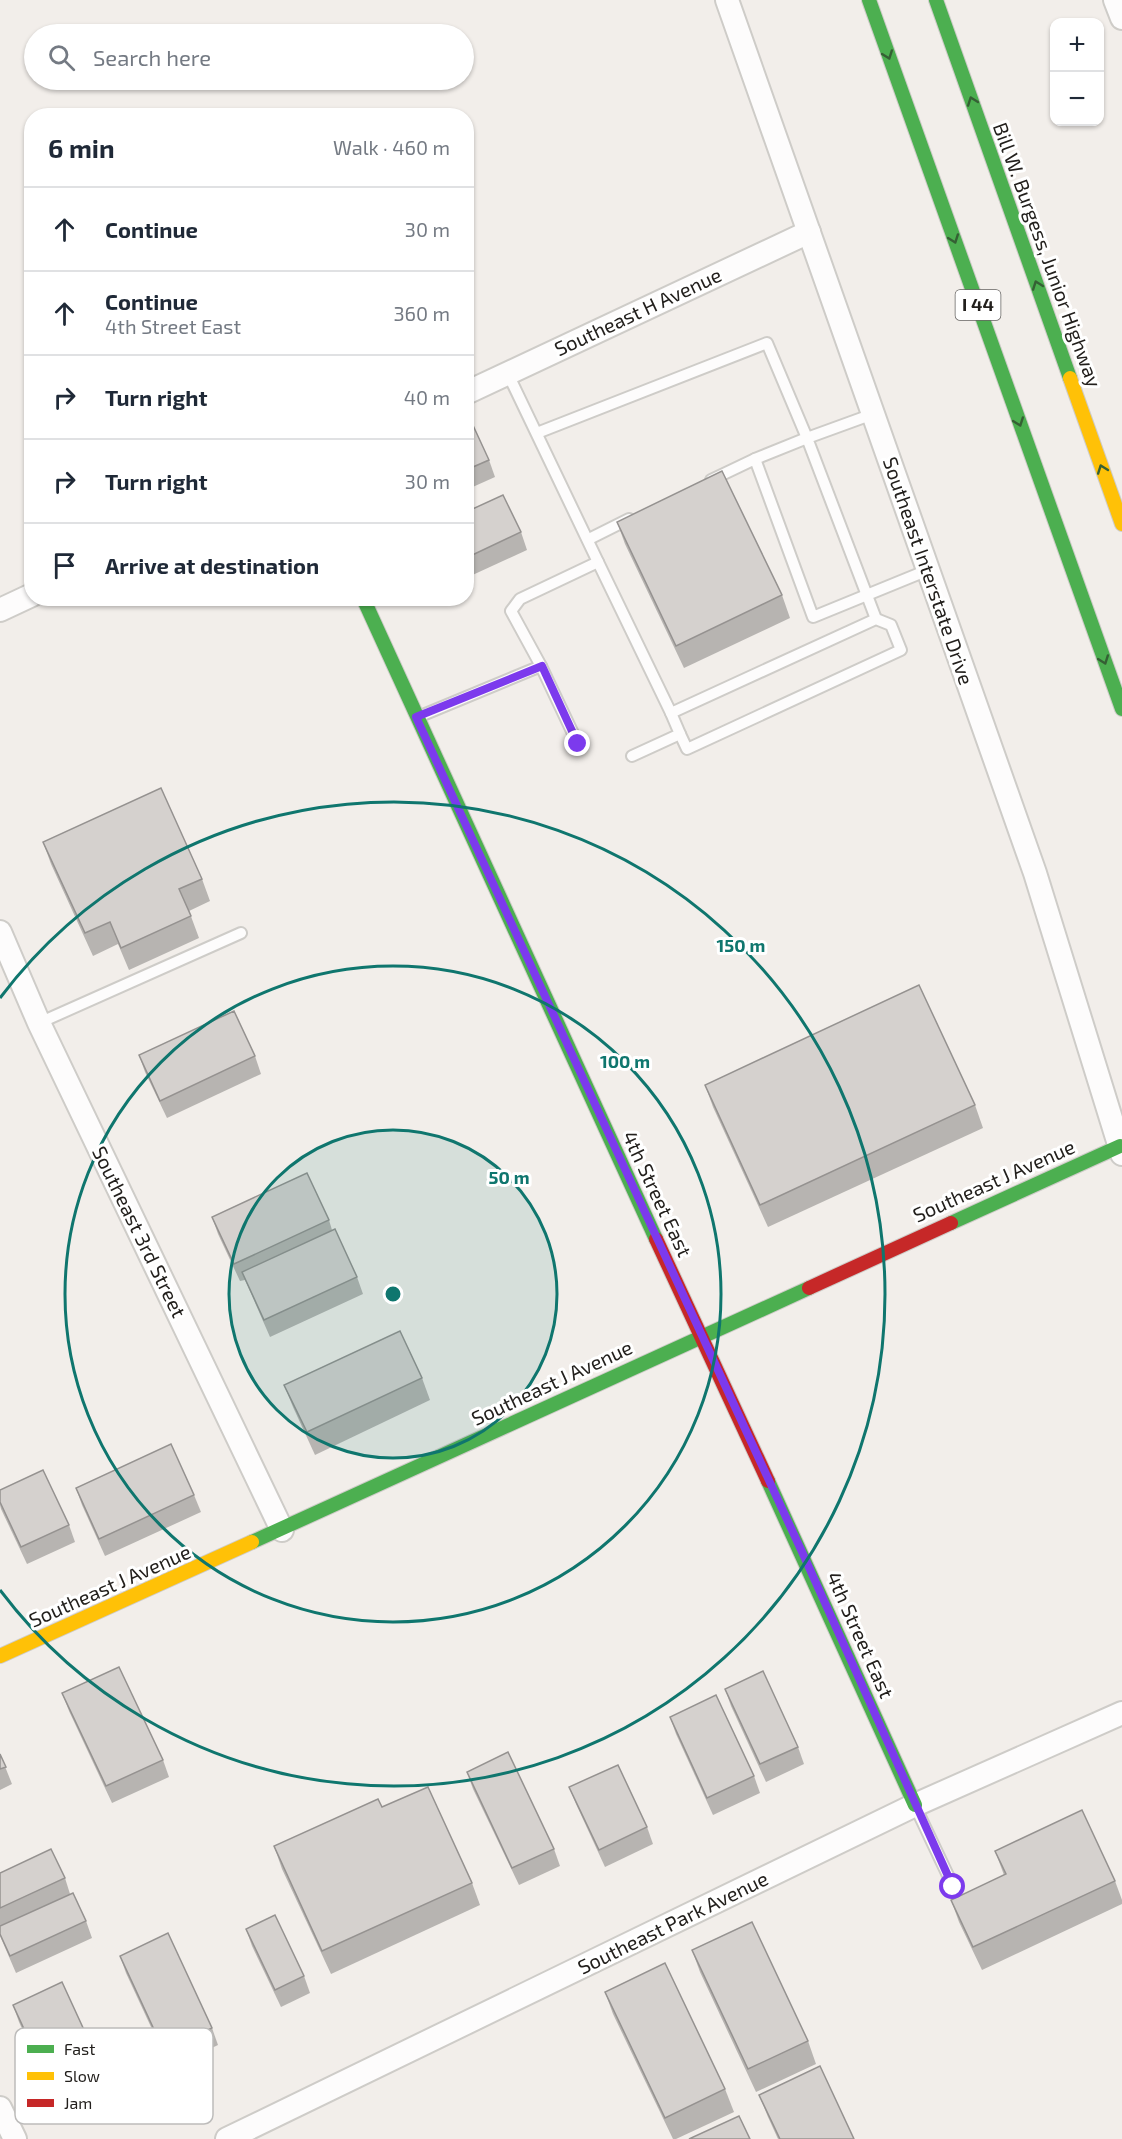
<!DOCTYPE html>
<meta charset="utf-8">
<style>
body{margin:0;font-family:"Exo 2",sans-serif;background:#f2f2f3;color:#1f2937}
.controls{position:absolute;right:18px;top:18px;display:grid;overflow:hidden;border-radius:12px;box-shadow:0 2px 4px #0004}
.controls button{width:54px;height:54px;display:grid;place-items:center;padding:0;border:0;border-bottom:2px solid #e0e1e3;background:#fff;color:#1f2937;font:30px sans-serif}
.stop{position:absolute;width:18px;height:18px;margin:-14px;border:4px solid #7c3aed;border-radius:50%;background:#fff}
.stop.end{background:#7c3aed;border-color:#fff;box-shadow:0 2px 6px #0008}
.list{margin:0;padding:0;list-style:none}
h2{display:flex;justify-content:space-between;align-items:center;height:78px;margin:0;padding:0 24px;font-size:26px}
h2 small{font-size:20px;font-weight:400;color:#747a83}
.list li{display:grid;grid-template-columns:39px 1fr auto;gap:18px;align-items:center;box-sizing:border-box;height:84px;padding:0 24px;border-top:2px solid #e0e1e3}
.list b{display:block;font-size:22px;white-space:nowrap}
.list p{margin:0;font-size:20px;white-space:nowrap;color:#747a83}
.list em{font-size:20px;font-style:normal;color:#747a83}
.icon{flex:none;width:33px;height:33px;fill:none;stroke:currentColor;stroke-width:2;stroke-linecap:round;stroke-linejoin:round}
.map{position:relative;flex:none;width:1122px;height:2139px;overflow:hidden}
.search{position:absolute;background:#fff;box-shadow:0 2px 4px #0004;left:24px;top:24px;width:450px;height:66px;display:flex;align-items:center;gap:15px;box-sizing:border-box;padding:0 21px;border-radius:33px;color:#747a83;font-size:22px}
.panel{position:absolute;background:#fff;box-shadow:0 2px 4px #0004;left:24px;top:108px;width:450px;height:498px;border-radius:24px}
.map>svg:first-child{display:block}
</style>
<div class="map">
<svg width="1122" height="2139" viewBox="0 0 1122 2139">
<rect width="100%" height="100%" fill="#f2eeea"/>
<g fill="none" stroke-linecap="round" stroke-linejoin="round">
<g stroke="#ceccc8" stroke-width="14">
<g id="lane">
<polyline points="508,374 598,562 520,599 511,611 541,666"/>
<polyline points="873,414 807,438 876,619"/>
<polyline points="537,433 767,343 807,438 755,459 813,617 928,570"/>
<polyline points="711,480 755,459"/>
<polyline points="589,539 629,519"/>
<polyline points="598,562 671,713 876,619 891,625 901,650 687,749 680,734"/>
<polyline points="418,717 541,666 578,744"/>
<polyline points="632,756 680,734 671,713"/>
<polyline points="39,1023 241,933"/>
<polyline points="916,1808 953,1886"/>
</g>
</g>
<g stroke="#ceccc8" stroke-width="26">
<g id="street">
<polyline points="727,0 1035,873 1122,1154"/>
<polyline points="1115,0 1122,18"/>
<polyline points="466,393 809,232"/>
<polyline points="0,610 32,595"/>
<polyline points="0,932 39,1023 282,1530"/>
<polyline points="0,2108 15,2139"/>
<polyline points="227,2139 915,1805 1122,1713"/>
</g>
</g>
<g stroke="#ceccc8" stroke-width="16">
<g id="fast">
<polyline points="869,0 1122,709"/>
<polyline points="936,0 1070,378"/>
<polyline points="363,598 656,1239"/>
<polyline points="951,1223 1120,1146"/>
<polyline points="768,1481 915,1805"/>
<polyline points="252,1542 809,1288"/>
</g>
</g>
<g stroke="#ceccc8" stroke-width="16">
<g id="slow">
<polyline points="1070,378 1122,524"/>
<polyline points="0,1656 252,1542"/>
</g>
</g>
<g stroke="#ceccc8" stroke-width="16">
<g id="jam">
<polyline points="656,1239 768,1481"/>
<polyline points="809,1288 951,1223"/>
</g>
</g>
<use href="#lane" stroke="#fdfcfc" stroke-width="10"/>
<use href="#street" stroke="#fdfcfc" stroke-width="22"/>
<use href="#fast" stroke="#4caf50" stroke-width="14"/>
<use href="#slow" stroke="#ffc107" stroke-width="14"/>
<use href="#jam" stroke="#c62828" stroke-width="14"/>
</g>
<g fill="#b7b4b1">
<polygon points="466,423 489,460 495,477 466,490"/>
<polygon points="466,512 521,532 527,550 466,578"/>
<polygon points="617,522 782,595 790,618 684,668 625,544"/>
<polygon points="413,598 423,598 415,602"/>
<polygon points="43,842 202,879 210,901 189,911 199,938 129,970 118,944 93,956 51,864"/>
<polygon points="139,1055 255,1056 261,1074 167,1118 145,1072"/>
<polygon points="705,1085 975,1105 983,1128 768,1227 713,1107"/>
<polygon points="212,1217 329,1220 332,1230 357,1277 363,1294 270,1337 245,1280 240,1281 218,1234"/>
<polygon points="422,1378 430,1400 315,1455 293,1407 284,1385"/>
<polygon points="76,1488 194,1495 201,1512 105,1556 82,1505"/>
<polygon points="0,1490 69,1525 75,1542 27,1564 1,1509 0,1505"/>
<polygon points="725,1689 798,1747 804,1764 766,1782 731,1706"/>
<polygon points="62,1693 163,1760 169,1777 112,1803 69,1711"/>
<polygon points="670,1717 754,1776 760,1793 713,1815 676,1734"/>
<polygon points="0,1754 12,1784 0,1790"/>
<polygon points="467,1772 554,1849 560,1866 519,1885 473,1789"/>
<polygon points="569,1787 647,1827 653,1844 605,1867 576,1804"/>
<polygon points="382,1807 472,1883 480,1905 331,1974 282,1869 274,1846"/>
<polygon points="995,1851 1115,1881 1122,1900 1122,1904 982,1970 959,1922 951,1900 1004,1875"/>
<polygon points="0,1873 65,1878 70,1894 86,1921 92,1938 16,1973 0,1936"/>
<polygon points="246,1929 304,1976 310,1993 281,2007 252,1946"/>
<polygon points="692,1950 808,2041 816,2064 756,2092 700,1972"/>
<polygon points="120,1956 212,2028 218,2045 170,2068 126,1973"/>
<polygon points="605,1992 725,2089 734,2112 676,2139 673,2139 613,2014"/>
<polygon points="13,2005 107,2080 113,2097 64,2120 19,2022"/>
<polygon points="759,2095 854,2139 778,2139 768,2117"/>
</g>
<g fill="#d5d1ce" stroke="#959290" stroke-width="1.5">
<polygon points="471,421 489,460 466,470 466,423"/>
<polygon points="722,471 782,595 676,646 617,522"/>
<polygon points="503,495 521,532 466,558 466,512"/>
<polygon points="161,788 202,879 179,889 191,916 121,948 110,922 85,933 43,842"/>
<polygon points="919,985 975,1105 760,1205 705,1085"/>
<polygon points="234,1011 255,1056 160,1101 139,1055"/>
<polygon points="307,1173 329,1220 234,1264 212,1217"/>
<polygon points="335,1229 357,1277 264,1320 242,1272"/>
<polygon points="400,1331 422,1378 307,1432 284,1385"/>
<polygon points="171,1444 194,1495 99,1539 76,1488"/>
<polygon points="43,1470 69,1525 21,1547 0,1502 0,1490"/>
<polygon points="119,1667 163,1760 106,1786 62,1693"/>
<polygon points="763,1671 798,1747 760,1764 725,1689"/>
<polygon points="716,1695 754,1776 707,1798 670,1717"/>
<polygon points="508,1752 554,1849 512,1868 467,1772"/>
<polygon points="0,1754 6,1767 0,1769"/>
<polygon points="618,1765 647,1827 599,1850 569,1787"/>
<polygon points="428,1787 472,1883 322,1951 274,1846 378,1799 382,1807"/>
<polygon points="1082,1810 1115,1881 973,1947 951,1900 1006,1874 995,1851"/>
<polygon points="51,1849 65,1878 0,1908 0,1873"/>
<polygon points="73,1893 86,1921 10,1956 0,1934 0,1926"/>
<polygon points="275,1915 304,1976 275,1990 246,1929"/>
<polygon points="752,1922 808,2041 748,2069 692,1950"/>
<polygon points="168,1933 212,2028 164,2051 120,1956"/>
<polygon points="665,1963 725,2089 665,2118 605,1992"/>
<polygon points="62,1982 107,2080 58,2103 13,2005"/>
<polygon points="820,2066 854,2139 780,2139 759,2095"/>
<polygon points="739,2116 750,2139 689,2139"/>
</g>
<defs><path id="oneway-chevron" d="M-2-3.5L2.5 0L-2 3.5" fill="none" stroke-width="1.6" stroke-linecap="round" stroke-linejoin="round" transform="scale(1.5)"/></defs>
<g stroke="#356034">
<use href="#oneway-chevron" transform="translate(888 55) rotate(70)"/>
<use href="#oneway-chevron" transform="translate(972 101) rotate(-110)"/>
<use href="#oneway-chevron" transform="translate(954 239) rotate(70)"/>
<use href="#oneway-chevron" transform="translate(1037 285) rotate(-110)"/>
<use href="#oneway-chevron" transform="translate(1019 422) rotate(70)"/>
<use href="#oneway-chevron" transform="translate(1102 469) rotate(-110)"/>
<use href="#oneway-chevron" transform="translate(1104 660) rotate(70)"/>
</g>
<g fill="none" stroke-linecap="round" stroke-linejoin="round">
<polyline stroke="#7c3aed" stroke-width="8" points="578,744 542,666 416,717 803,1554 953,1887"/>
</g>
<circle cx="393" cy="1294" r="164" fill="#0f766e" fill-opacity=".12"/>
<g fill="none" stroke="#0f766e" stroke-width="3">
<circle cx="393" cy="1294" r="164"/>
<circle cx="393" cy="1294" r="328"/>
<path d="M0 998A492 492 0 1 1 0 1590"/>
</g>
<g text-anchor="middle" stroke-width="6" stroke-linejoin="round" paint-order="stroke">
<rect fill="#fff" stroke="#656361" stroke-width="1.5" x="955.5" y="290" width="45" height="30" rx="4.5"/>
<g font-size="18" font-weight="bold" fill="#23201d">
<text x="978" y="311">I 44</text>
</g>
<g font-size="20" fill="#23201d" stroke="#fff">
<text transform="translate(1047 255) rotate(70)" y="7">Bill W. Burgess, Junior Highway</text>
<text transform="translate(638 312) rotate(-25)" y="7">Southeast H Avenue</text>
<text transform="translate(928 571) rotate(71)" y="7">Southeast Interstate Drive</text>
<text transform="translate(994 1181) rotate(-24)" y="7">Southeast J Avenue</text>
<text transform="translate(657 1194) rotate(65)" y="7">4th Street East</text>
<text transform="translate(139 1232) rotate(64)" y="7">Southeast 3rd Street</text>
<text transform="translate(552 1383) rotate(-25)" y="7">Southeast J Avenue</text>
<text transform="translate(110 1586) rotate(-24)" y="7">Southeast J Avenue</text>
<text transform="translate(860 1635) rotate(66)" y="7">4th Street East</text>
<text transform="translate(673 1923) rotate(-26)" y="7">Southeast Park Avenue</text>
</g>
</g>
<rect x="15" y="2028" width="198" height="96" rx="9" fill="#fff" stroke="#bdbcbb" stroke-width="1.5"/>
<rect x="27" y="2045" width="27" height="8" fill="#4caf50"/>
<rect x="27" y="2072" width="27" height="8" fill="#ffc107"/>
<rect x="27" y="2099" width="27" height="8" fill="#c62828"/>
<g font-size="16" fill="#23201d">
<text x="64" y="2055">Fast</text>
<text x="64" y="2082">Slow</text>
<text x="64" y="2109">Jam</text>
</g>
<circle cx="393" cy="1294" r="9" fill="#0f766e" stroke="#fff" stroke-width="3"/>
<g font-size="18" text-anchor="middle" font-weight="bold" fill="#0f766e" stroke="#fff" stroke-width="6" stroke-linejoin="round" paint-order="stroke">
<text x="741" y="952">150 m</text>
<text x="625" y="1068">100 m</text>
<text x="509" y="1184">50 m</text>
</g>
</svg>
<div class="controls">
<button>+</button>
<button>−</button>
</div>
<div class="stop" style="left:953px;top:1887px"></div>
<div class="stop end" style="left:578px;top:744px"></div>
<div class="search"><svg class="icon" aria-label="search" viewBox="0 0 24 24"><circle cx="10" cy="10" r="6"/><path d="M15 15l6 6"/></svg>Search here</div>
<section class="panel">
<h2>6 min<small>Walk · 460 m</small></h2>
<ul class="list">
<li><svg class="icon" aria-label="ahead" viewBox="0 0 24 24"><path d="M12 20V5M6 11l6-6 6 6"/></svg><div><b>Continue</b></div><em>30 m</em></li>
<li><svg class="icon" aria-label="ahead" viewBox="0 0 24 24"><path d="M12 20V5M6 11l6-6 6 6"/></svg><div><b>Continue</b><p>4th Street East</p></div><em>360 m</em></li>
<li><svg class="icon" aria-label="right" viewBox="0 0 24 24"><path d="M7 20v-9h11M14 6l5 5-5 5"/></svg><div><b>Turn right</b></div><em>40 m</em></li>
<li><svg class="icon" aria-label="right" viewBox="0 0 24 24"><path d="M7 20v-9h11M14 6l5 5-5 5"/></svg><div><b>Turn right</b></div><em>30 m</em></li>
<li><svg class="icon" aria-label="arrive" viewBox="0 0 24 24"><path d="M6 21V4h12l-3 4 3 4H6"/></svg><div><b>Arrive at destination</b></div></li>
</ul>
</section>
</div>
